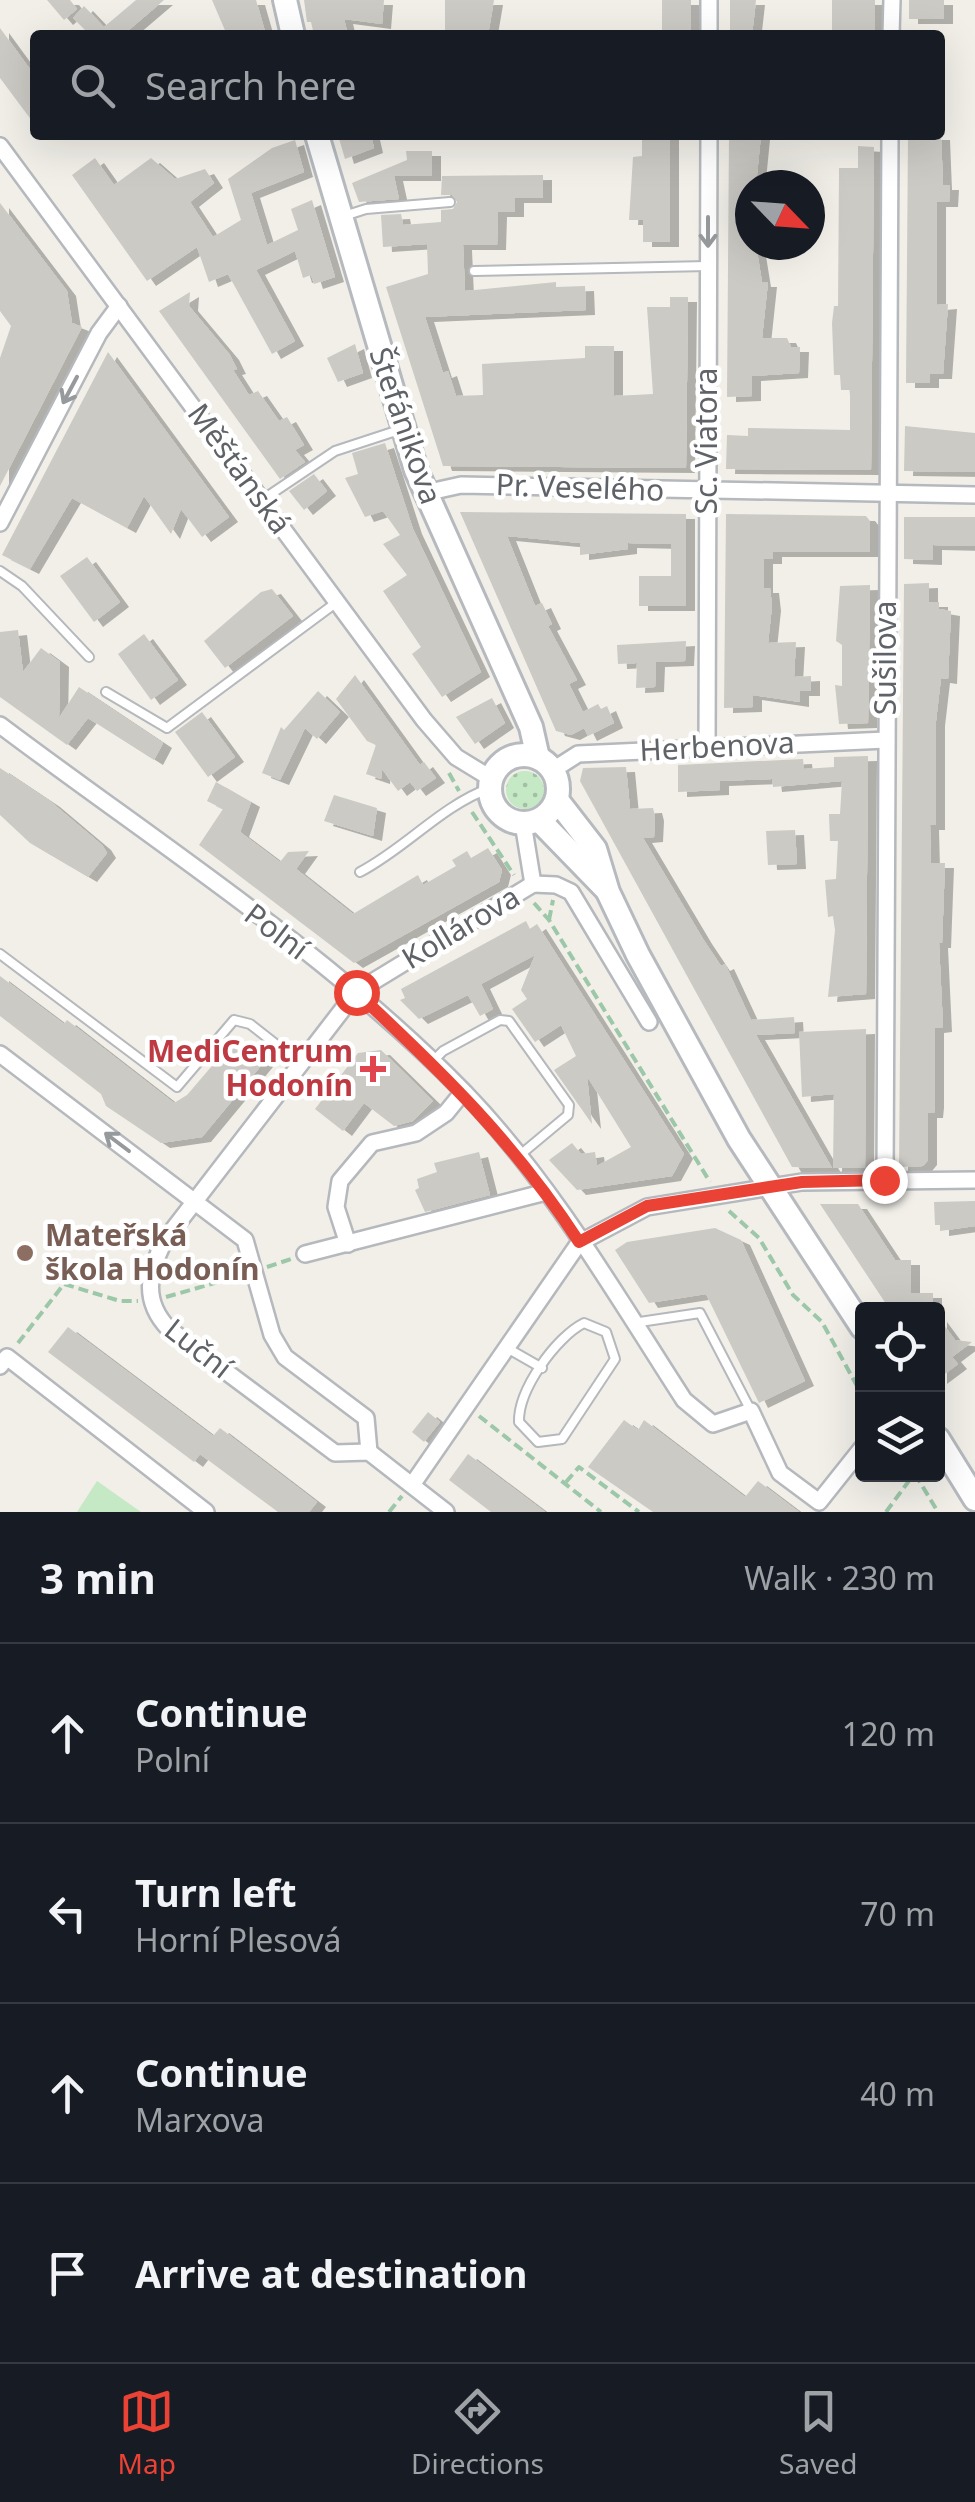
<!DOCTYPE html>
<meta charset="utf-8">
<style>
body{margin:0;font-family:"Noto Sans",sans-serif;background:#242831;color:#f1f3f6}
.controls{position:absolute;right:30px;bottom:30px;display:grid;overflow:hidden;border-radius:10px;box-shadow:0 10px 40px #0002}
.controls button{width:90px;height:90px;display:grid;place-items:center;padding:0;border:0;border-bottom:2px solid #363941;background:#171b24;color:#f1f3f6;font:50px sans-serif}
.compass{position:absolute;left:735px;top:170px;width:90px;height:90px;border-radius:50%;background:#171b24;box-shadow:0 10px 40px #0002;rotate:115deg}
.stop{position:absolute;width:30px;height:30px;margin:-22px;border:8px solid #ea4335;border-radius:50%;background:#fff}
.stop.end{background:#ea4335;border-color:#fff;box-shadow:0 2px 10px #0008}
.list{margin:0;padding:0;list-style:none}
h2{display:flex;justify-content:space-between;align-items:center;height:130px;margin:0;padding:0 40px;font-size:42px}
h2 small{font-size:32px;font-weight:400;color:#9ea1a6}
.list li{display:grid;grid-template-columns:65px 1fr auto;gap:30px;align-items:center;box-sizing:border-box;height:180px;padding:0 40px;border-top:2px solid #363941}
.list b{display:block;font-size:38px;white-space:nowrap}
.list p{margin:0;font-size:32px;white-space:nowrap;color:#9ea1a6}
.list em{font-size:32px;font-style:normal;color:#9ea1a6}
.icon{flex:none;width:55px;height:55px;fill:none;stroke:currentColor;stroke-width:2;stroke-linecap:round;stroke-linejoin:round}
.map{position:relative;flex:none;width:975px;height:1512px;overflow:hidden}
.search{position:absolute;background:#171b24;box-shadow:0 10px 40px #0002;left:30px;right:30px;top:30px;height:110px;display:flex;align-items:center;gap:25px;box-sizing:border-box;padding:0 35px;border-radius:10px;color:#9ea1a6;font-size:38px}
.sheet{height:850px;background:#171b24}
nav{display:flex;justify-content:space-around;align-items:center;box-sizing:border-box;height:140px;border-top:2px solid #363941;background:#171b24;font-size:28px;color:#9ea1a6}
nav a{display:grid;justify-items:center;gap:5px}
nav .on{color:#ea4335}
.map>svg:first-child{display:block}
</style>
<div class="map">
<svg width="975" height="1512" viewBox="0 0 975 1512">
<defs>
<pattern id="grass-dots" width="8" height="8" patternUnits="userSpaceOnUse" patternTransform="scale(2.5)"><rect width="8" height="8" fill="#c5e8c5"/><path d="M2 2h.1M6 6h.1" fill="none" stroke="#a3c0a4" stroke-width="1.8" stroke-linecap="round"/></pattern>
<filter id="shadow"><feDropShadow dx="9" dy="5" stdDeviation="0" flood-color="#0004"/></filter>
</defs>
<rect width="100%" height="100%" fill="#f1efe8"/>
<circle fill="url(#grass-dots)" cx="525" cy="790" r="19"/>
<polygon fill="#c5e8c5" points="97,1481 141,1512 77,1512"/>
<g fill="#cccac5" filter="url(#shadow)">
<polygon points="47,0 70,0 77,9 64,20"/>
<polygon points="136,0 164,0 123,35 90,35 73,18 84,6 104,27"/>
<polygon points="212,0 256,0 266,35 227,35"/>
<polygon points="304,0 384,0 382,24 344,19 348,35 314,35 311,22 307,22"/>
<polygon points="445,0 494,0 488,35 445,35"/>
<rect x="662" y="0" width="29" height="35"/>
<polygon points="730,0 756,0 752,35 730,35"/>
<rect x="832" y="0" width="43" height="35"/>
<rect x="909" y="0" width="35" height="19"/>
<polygon points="0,28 35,76 35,125 0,78"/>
<polygon points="338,135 371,135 374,148 345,159"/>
<polygon points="642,135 670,135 670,242 643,242 643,220 629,220 633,157 642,156"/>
<polygon points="729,135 761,135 756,185 750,185 750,245 756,245 762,282 768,282 762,338 787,338 791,347 800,347 799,373 752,376 752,396 727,397"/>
<polygon points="908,135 941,135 943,185 950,185 949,202 937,202 937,305 948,304 943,374 930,374 930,383 906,383"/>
<polygon points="295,140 304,172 251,193 267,245 298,230 291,209 312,200 335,277 314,284 311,275 303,278 295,251 256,270 295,341 272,354 228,274 209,282 197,247 147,281 72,175 95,158 114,185 151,158 175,179 205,169 214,183 190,202 213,237 241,220 228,179 272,148"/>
<polygon points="858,146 874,147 871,470 726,469 727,435 748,436 748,428 850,430 850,390 841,390 840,375 834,375 832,323 834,306 838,306 839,168 858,168"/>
<polygon points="406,151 432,151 432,176 394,176 399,199 359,202 352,183 407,160"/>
<polygon points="543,175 543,198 515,198 515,212 498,212 497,245 463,245 465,291 556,282 556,287 585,286 586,310 425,317 443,373 448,371 456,396 483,395 482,364 585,358 585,346 614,346 614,396 653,394 647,307 670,307 670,297 688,297 686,468 443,466 386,287 428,274 427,244 383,247 381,215 401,214 403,225 441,222 441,210 453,209 457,202 452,195 441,195 442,176"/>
<polygon points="0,203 67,291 72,323 82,327 0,486 0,358 11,326 0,311"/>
<polygon points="190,292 189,306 230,355 237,369 233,370 249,395 258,391 279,421 287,417 304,445 295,450 305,462 280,479 159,311"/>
<polygon points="355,344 363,373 338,382 327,358"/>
<polygon points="108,352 229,517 202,537 181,509 171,534 144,496 127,528 72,498 30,569 2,555"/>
<polygon points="905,426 975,433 975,472 904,471"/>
<polygon points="385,443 413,529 481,672 442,697 412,654 421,647 383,591 407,575 383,544 400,535 383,511 365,517 345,478 358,474 352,453"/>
<polygon points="314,474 327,491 304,510 289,491"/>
<polygon points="460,512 686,514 686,606 639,606 639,576 671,576 671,544 628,543 628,549 580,555 580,543 507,536 535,606 542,603 552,624 548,626 577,680 569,684 583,712 598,704 601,709 607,706 614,723 588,736 584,728 571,735 556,731"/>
<polygon points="726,514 866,516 870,521 870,552 773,552 773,559 764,559 764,588 770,588 772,606 768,643 796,642 794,677 811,676 811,691 800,691 800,702 753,695 753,707 724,708"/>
<polygon points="904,517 975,517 975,546 933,545 933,560 904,559"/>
<polygon points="87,557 120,602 94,622 60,576"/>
<polygon points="929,583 929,602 939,602 939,609 951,611 948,679 941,678 936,721 936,825 930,825 931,863 945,863 942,943 939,943 943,1027 935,1028 935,1103 934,1113 928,1113 928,1160 923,1166 899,1167 904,584"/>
<polygon points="870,585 868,723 839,724 835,685 842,686 842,645 836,641 840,586"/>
<polygon points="272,589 293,616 225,668 204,641 261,592"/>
<polygon points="18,630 23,672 41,648 60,662 59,718 79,687 163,743 154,760 88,718 67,745 0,697 0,632"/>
<polygon points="144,634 178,680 151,700 118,654"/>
<polygon points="686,641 685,661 656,662 655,687 636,688 637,663 618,664 617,645"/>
<polygon points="355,675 420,765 424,762 436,778 417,791 410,782 398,791 382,769 381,779 366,774 376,745 367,741 336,699"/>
<polygon points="318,691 340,712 317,739 305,728 280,780 262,773 281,727 284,730"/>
<polygon points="492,698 505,723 475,744 456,717"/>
<polygon points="202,712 235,757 208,777 175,732"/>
<polygon points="868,756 866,994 828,997 835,930 833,916 828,917 825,880 836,879 838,841 830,841 829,814 840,814 842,781 773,787 772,779 720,781 720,790 678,792 678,765 803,759 804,769 834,767 834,757"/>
<polygon points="626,767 630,809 653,808 655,816 654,837 643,838 703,939 721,966 725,964 751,1020 794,1017 795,1033 756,1035 832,1168 792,1167 580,781 583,768"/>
<polygon points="0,768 51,802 102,845 107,853 88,877 30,843 0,815"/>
<polygon points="216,782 251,802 240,832 280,862 288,852 309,851 296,869 353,914 418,875 423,885 456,866 452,860 467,851 471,858 488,848 502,870 499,882 354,963 199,845 223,809 207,801"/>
<polygon points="334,795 377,808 373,836 324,821"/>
<polygon points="795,830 797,864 768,865 766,831"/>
<polygon points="526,921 530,929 537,924 684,1154 672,1176 577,1190 549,1160 572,1143 581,1154 595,1152 597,1166 631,1147 587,1076 592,1124 554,1070 576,1056 561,1025 535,1042 512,1009 527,999 521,990 535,955 481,984 493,1009 480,1016 468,995 419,1019 400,1000 405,998 401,989"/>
<polygon points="0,976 64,1024 67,1020 174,1103 187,1095 235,1039 249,1046 264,1062 202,1137 161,1143 106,1106 101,1094 0,1016"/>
<polygon points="866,1029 865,1168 833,1168 834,1094 802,1097 799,1032"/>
<polygon points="381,1050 433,1101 413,1121 394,1126 364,1103 343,1131 315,1109 358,1053"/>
<polygon points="479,1152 490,1195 425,1212 415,1190 419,1188 417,1179 437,1172 434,1163"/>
<polygon points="975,1201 975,1226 940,1231 940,1225 935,1225 934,1202"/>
<polygon points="820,1204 858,1204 895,1260 911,1260 911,1293 933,1293 933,1310 890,1310"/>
<polygon points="715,1228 741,1240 805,1381 759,1403 706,1294 649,1303 615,1250 627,1242"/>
<polygon points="938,1317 955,1340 972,1342 952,1357 958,1364 938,1379"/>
<polygon points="68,1327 213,1436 220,1428 317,1502 309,1512 278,1512 200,1454 194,1462 48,1352"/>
<polygon points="428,1412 440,1422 424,1442 412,1432"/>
<polygon points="624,1420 638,1430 644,1420 745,1497 758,1481 799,1512 653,1512 588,1467"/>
<polygon points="468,1454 545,1512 491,1512 449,1480"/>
</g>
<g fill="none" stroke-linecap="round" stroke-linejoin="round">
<g stroke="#b5b8bc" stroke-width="12">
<g id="lane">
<polyline points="344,216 366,209 450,202"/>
<polyline points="474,271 708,266"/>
<polyline points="262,500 335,451 402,429"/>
<polyline points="0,571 22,586 89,657"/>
<polyline points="106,692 167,728 337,602"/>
<path d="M360 872C406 848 441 806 490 788"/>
<polyline points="0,954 177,1087 234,1020 250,1024 301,1064"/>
<polyline points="432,1062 443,1051 500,1020 509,1021 569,1105 568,1115 520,1155"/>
<path d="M584 1323 606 1332 615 1359 562 1439 538 1442 519 1422C518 1390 556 1337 584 1323Z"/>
<polyline points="633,1323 700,1313 751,1411"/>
<polyline points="507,1348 542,1368"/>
</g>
</g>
<g stroke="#b5b8bc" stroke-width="20">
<g id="street">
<polyline points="709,35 709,0"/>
<polyline points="891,35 892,0"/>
<polyline points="0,146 424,720 456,757 492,779"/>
<polyline points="425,493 461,485 975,495"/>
<polyline points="0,523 99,333 119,306"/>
<path d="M0 725C154 841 330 954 464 1092 551 1182 616 1295 684 1400L713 1424 751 1411 780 1473 819 1502 862 1448"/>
<polyline points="707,747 709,135"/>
<polyline points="553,770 578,754 886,740"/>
<polyline points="523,823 533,884"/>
<polyline points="533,884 556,885 571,892 649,1022"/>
<polyline points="0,1054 245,1240 272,1335 285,1357 366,1418 369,1452"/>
<polyline points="885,1180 890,135"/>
<polyline points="348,1244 336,1207 340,1181 372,1143 416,1133 446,1113 463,1092"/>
<polyline points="305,1254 546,1192"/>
<polyline points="0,1366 7,1357 206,1512"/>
<polyline points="412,1485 579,1243 647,1207 802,1182 975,1180"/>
<path d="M446 1512 369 1452 335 1453 169 1329C142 1301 148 1272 165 1240L356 992 533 884"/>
</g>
</g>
<g stroke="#b6babf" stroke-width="28">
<g id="secondary">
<polyline points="285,0 293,35"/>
<polyline points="317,135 416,470 531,727 538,758"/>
<circle cx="524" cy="789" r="34"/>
<polyline points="557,800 595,849 608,892 638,955 739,1139 862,1327"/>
<polyline points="539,820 606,889"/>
<polyline points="938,1439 975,1499"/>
</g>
</g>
<g stroke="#9cc7a9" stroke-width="4" stroke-dasharray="10 5" stroke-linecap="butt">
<polyline points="449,773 459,791"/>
<polyline points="472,812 514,875"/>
<polyline points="534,903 549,920 710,1182"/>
<polyline points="549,920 553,900"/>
<polyline points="729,1211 759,1238 793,1295 822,1322 862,1395"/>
<polyline points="267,1267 291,1259"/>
<polyline points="166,1297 239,1276"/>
<polyline points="18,1343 64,1284 120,1301 138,1301"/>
<polyline points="479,1416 601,1512"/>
<polyline points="915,1474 938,1512"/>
<polyline points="566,1482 579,1467 639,1512"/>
<polyline points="389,1512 402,1496"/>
<polyline points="886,1512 914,1474"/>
</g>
<use href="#lane" stroke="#fff" stroke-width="8"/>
<use href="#street" stroke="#fff" stroke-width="15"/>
<use href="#secondary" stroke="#fff" stroke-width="22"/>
</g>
<defs><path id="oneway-shaft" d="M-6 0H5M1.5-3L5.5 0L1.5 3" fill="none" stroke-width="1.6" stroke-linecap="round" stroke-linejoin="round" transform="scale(2.5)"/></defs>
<g stroke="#979a9d">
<use href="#oneway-shaft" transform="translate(708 232) rotate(90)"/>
<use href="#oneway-shaft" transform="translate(70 390) rotate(118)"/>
<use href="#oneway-shaft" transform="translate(117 1142) rotate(-143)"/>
</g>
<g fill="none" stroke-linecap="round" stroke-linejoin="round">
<path stroke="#ea4335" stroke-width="12" d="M356 992C442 1072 515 1143 579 1242L647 1206 802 1182 884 1180"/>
</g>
<path fill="#e0444e" stroke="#fff" stroke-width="4" d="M368 1054h10v10h10v10h-10v10h-10v-10h-10v-10h10z"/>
<circle fill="#8d6e63" stroke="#fff" stroke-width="4" cx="25" cy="1253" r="10"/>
<g text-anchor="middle" stroke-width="9" stroke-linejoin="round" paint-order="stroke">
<g font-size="30" fill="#5f6368" stroke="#fff">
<text transform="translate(405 426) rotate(71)" y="10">Štefánikova</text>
<text transform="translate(707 441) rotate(-90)" y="10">Sc. Viatora</text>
<text transform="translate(239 469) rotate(54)" y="10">Měšťanská</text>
<text transform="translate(580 488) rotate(2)" y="10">Pr. Veselého</text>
<text transform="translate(886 658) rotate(-90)" y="10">Sušilova</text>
<text transform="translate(717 747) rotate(-3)" y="10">Herbenova</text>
<text transform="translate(461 928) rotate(-31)" y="10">Kollárova</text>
<text transform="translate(276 932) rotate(37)" y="10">Polní</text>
<text transform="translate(198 1349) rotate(38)" y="10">Luční</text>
</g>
<g font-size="30" font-weight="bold" fill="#be3a42" stroke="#fff" text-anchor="end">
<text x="353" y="1062">MediCentrum<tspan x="353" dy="34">Hodonín</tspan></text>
</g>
<g font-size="30" font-weight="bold" fill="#785e54" stroke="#fff" text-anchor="start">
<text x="45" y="1246">Mateřská<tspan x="45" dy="34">škola Hodonín</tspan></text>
</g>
</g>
</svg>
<div class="controls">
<button><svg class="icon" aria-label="locate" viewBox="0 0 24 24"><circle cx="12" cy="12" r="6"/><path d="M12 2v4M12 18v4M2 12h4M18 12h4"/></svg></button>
<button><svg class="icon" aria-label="layers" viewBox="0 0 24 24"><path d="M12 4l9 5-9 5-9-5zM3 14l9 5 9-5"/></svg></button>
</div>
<svg class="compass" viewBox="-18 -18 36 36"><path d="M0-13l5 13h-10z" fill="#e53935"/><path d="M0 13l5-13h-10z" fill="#9ea1a6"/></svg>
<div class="stop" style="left:356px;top:992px"></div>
<div class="stop end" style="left:884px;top:1180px"></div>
<div class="search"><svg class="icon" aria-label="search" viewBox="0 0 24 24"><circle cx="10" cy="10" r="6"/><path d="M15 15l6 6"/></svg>Search here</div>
</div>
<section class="sheet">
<h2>3 min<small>Walk · 230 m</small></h2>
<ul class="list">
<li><svg class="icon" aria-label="ahead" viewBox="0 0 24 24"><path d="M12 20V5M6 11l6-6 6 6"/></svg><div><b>Continue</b><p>Polní</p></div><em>120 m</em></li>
<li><svg class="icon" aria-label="left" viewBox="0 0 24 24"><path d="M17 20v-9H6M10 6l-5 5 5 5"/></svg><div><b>Turn left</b><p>Horní Plesová</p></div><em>70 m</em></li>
<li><svg class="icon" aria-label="ahead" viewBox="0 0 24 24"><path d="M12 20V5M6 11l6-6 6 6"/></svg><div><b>Continue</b><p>Marxova</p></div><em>40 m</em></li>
<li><svg class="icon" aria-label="arrive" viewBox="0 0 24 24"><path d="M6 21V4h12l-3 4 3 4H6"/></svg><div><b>Arrive at destination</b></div></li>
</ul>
</section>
<nav>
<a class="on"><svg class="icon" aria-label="map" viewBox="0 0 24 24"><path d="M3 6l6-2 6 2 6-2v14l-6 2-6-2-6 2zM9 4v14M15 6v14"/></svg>Map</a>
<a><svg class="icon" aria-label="directions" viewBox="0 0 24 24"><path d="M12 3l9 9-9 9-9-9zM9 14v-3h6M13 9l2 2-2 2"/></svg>Directions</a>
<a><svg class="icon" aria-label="saved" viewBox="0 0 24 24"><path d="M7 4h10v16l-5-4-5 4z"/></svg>Saved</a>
</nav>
